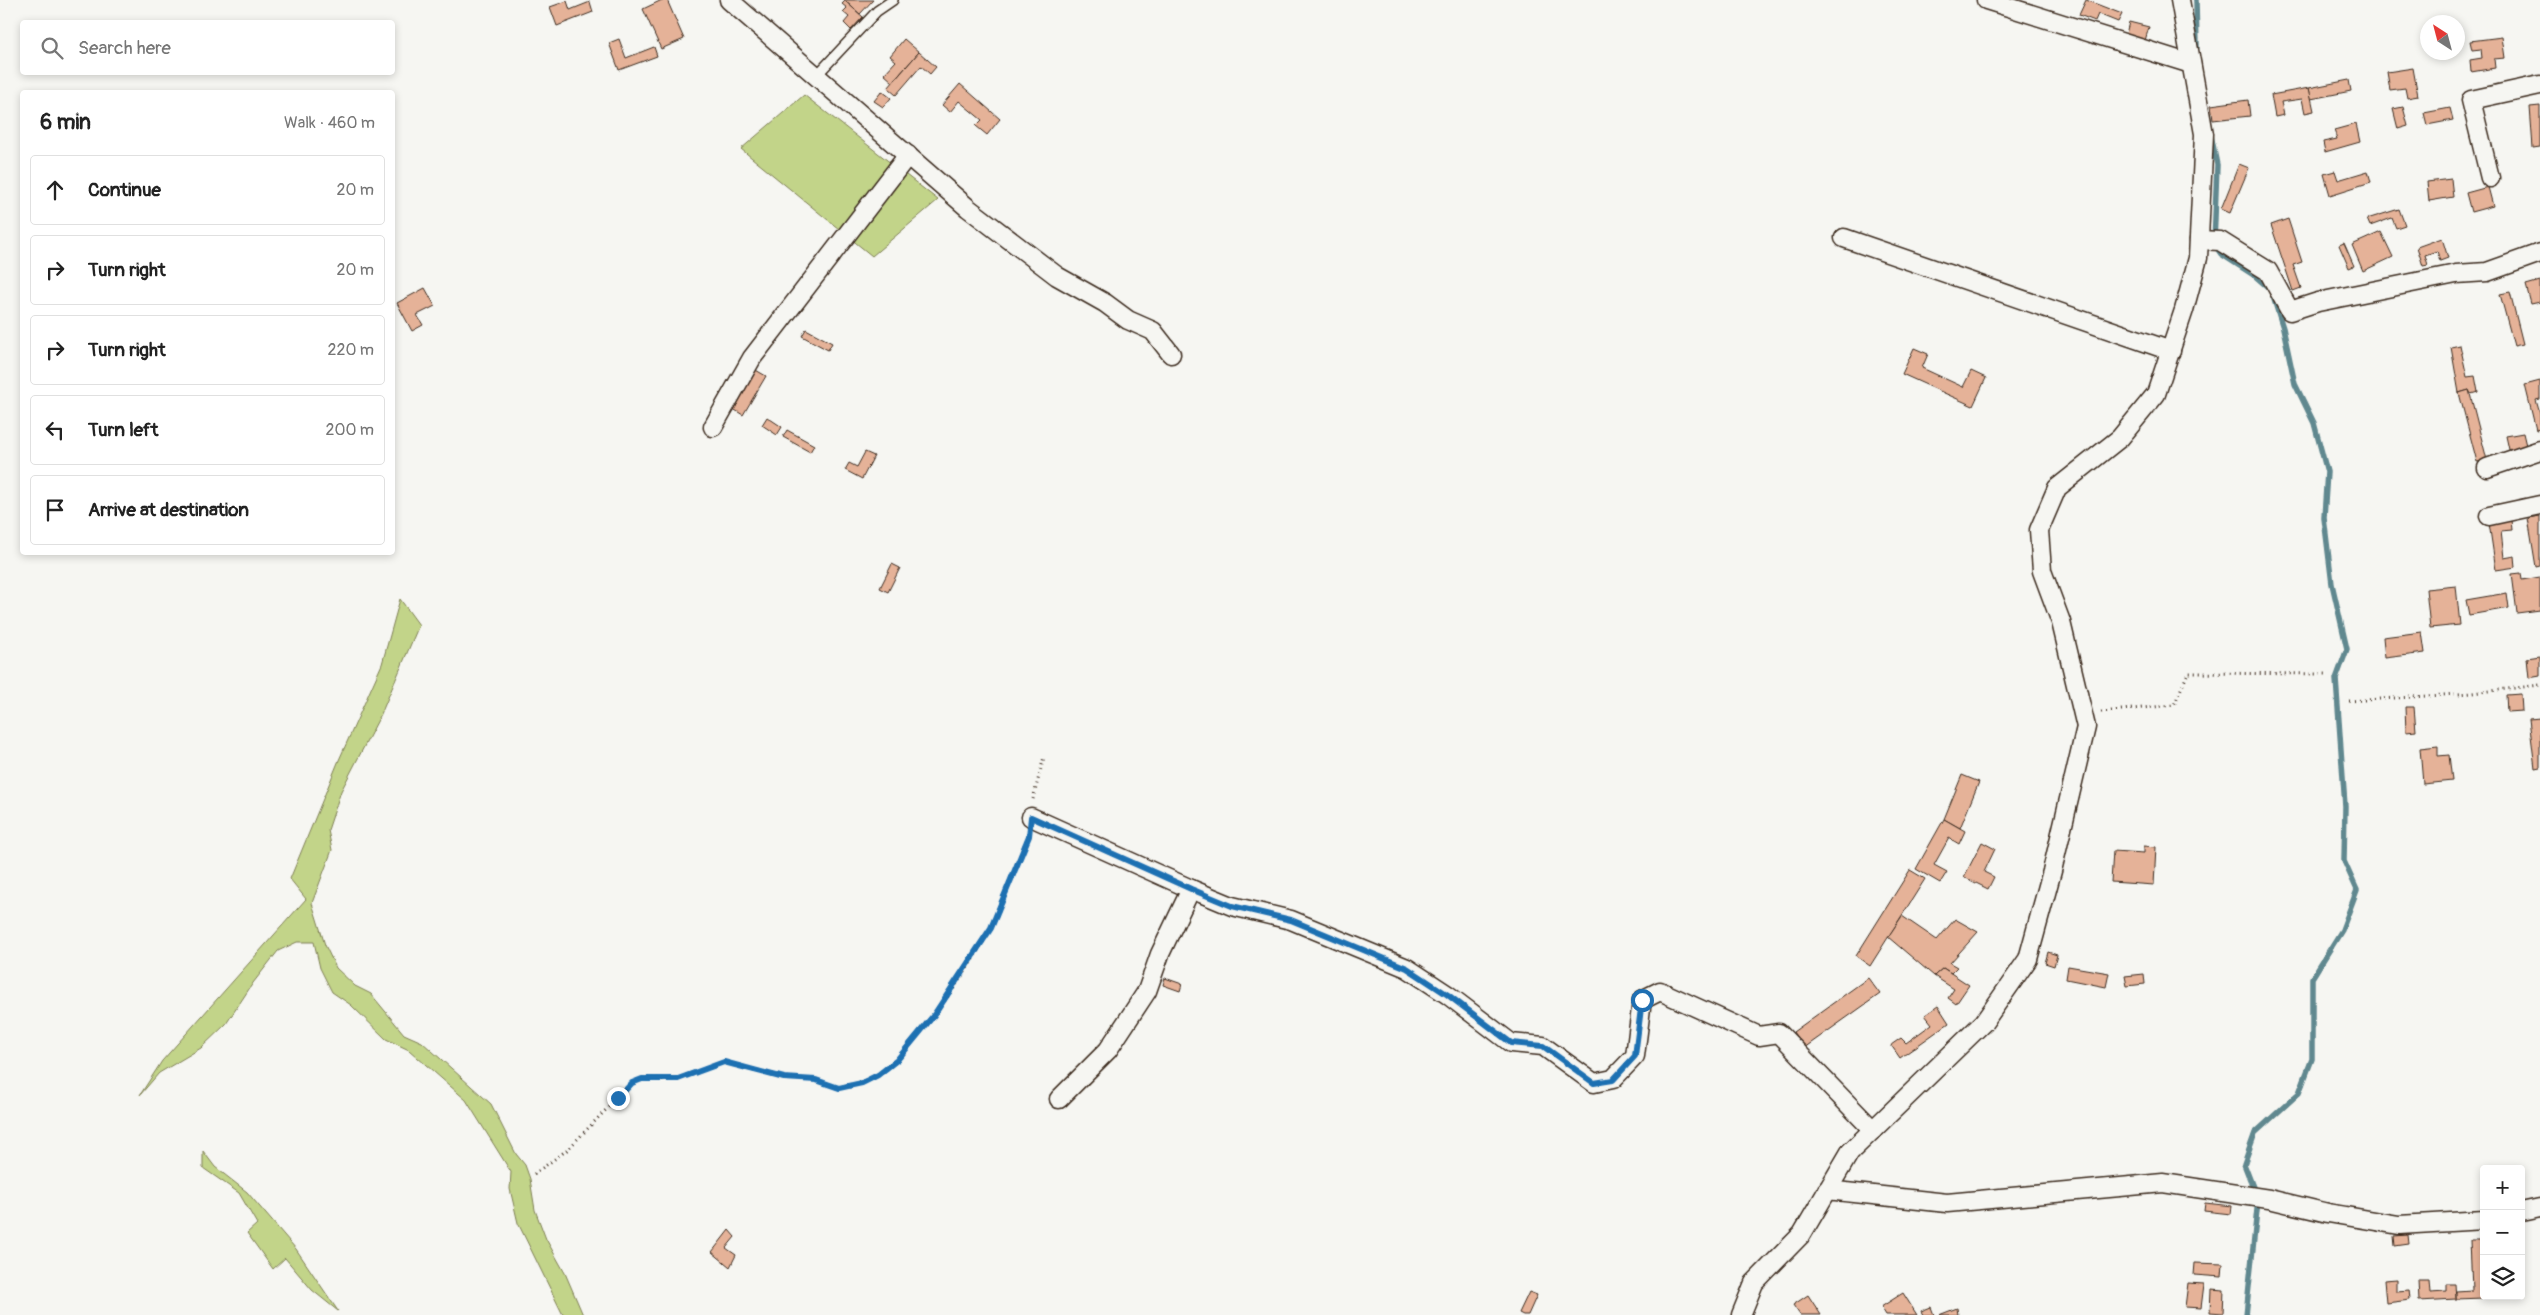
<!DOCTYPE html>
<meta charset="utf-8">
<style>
body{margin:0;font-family:Pangolin,sans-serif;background:#f2f2f2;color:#222}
.controls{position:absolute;right:15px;bottom:15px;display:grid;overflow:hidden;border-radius:5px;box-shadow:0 2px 8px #0003}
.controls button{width:45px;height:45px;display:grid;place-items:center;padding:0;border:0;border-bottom:1px solid #e0e0e0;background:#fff;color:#222;font:25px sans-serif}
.compass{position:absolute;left:2420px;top:15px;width:45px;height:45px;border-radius:50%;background:#fff;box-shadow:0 2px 8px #0003;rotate:324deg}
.stop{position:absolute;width:15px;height:15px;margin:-11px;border:4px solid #1f6fb2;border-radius:50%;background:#fff}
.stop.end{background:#1f6fb2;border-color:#fff;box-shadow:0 1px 5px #0008}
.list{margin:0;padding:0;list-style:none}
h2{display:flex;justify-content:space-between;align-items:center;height:65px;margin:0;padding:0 20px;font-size:21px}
h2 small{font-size:16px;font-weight:400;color:#767676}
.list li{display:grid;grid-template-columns:32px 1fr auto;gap:15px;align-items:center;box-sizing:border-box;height:70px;margin:0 10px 10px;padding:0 10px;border:1px solid #e0e0e0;border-radius:5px}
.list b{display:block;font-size:19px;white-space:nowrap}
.list em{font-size:16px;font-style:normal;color:#767676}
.icon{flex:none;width:28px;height:28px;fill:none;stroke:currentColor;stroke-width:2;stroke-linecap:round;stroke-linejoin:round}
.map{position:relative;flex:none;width:2540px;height:1315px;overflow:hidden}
.search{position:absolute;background:#fff;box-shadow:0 2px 8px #0003;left:20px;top:20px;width:375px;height:55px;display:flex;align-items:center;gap:12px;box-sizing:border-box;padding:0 18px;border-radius:5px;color:#767676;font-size:19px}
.panel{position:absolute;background:#fff;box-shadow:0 2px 8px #0003;left:20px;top:90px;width:375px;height:465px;border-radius:5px}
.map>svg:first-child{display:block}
</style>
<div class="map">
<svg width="2540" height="1315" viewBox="0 0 2540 1315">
<rect width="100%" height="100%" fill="#f6f6f2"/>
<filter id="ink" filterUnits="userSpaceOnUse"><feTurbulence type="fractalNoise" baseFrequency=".02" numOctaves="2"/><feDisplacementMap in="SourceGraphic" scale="10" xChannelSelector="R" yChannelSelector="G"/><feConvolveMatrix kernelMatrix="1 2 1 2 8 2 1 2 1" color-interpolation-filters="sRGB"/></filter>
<g filter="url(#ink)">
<g fill="#c2d489" stroke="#7e7f54">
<polygon points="804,95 938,200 872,256 741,149"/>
<polygon points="400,599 419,625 381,714 341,791 328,830 332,850 312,903 325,945 336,968 355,986 371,994 404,1034 422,1042 491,1104 516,1154 525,1165 530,1179 535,1210 546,1239 565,1273 583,1315 563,1315 518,1223 510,1189 511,1172 466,1100 409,1050 386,1039 351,1005 332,992 320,968 314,942 297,942 278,951 253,983 226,1024 201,1048 159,1073 140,1095 162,1061 306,899 290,879 339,760 382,664"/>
<polygon points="203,1151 215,1167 247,1192 296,1249 338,1311 312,1290 285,1258 273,1269 247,1233 257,1224 239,1193 203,1168"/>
</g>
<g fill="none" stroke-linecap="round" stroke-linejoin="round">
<g stroke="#61888f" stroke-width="5.5">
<polyline points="2196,0 2197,47"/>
<polyline points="2211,135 2217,165 2214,244 2221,254 2255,276 2271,290 2283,328 2295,384 2314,423 2327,472 2324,518 2332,584 2347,649 2336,679 2345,806 2344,861 2357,890 2342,930 2312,978 2312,1059 2299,1093 2255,1133 2244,1164 2258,1200 2246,1315"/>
</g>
</g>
<g fill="#e5b298" stroke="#3b2a1e">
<polygon points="662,0 667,0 684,39 661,49 643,9"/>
<polygon points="844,0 873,0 860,14"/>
<polygon points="2086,0 2122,14 2118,22 2098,14 2095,21 2079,15"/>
<polygon points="567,1 570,10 590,2 593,12 557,26 550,7"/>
<polygon points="845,1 863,17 851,30 844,23 849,17 843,12 847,8 842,4"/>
<polygon points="2129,22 2149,27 2144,44 2125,38"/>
<polygon points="2502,37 2505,58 2494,59 2495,68 2471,72 2470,60 2482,58 2481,49 2472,50 2470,41"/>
<polygon points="619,39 626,58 654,47 657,56 619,70 609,43"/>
<polygon points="904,39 919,52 893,82 884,74 896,61 890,56"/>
<polygon points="919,52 936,67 930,74 921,66 896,95 888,88"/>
<polygon points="2413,68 2418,96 2407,98 2405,88 2390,90 2387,72"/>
<polygon points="2349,80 2351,91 2311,99 2309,88"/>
<polygon points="960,84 1000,119 987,135 976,126 982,120 959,101 950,112 942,105"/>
<polygon points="2309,88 2314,111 2305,113 2302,99 2281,102 2284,115 2275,117 2271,95"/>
<polygon points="882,91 891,98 883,107 874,101"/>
<polygon points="2248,100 2250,116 2213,120 2211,105"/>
<polygon points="2540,106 2540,147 2533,148 2530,107"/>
<polygon points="2403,107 2408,126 2398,129 2393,109"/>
<polygon points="2450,108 2453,120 2427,125 2424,113"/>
<polygon points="2356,124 2360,142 2325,152 2323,142 2337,139 2334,130"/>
<polygon points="2239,164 2249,168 2230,213 2221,209"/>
<polygon points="2335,171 2338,180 2368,171 2371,182 2330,195 2324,174"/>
<polygon points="2451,179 2453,197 2429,201 2427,182"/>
<polygon points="2488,187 2493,206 2471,212 2466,193"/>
<polygon points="2399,209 2405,225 2396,228 2392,218 2370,226 2367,219"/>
<polygon points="2288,219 2302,262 2293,265 2301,288 2293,291 2271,225"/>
<polygon points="2381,232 2393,257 2363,271 2352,245"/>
<polygon points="2442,238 2448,258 2440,261 2437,251 2425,255 2428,265 2423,266 2417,247"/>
<polygon points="2344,243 2354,266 2349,268 2339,245"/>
<polygon points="2540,281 2540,302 2531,304 2526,285"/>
<polygon points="425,288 435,306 417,315 423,325 412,331 397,303"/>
<polygon points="2510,292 2523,344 2514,346 2500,294"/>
<polygon points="806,329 832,343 828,350 802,336"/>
<polygon points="2460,345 2467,377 2475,376 2478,392 2471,394 2469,390 2459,393 2451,347"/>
<polygon points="1914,348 1928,354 1922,368 1963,387 1971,371 1986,378 1973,406 1902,374"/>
<polygon points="754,369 766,376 743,415 730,407"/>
<polygon points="2540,381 2540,399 2536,400 2540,414 2540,429 2536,430 2525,385"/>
<polygon points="2469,390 2487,460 2477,462 2459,393"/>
<polygon points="767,417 782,427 777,435 762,425"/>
<polygon points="787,430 814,445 810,452 783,437"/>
<polygon points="2523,433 2527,450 2510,454 2506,436"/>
<polygon points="865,452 874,456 862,479 845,470 849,463 857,467"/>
<polygon points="2540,516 2540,566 2536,567 2528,518"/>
<polygon points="2511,520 2512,530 2501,531 2504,558 2515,556 2516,567 2496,570 2489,523"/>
<polygon points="892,564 900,568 888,592 880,588"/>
<polygon points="2521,573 2522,580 2540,577 2540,610 2517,613 2512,574"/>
<polygon points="2456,586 2460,625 2430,628 2426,589"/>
<polygon points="2507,593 2509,608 2469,615 2466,600"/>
<polygon points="2422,632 2425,653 2385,658 2383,637"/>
<polygon points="2540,656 2540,676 2529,678 2527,658"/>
<polygon points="2521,694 2522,711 2507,712 2506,695"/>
<polygon points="2405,707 2414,707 2416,731 2406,732"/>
<polygon points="2540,718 2540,767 2535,768 2529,719"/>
<polygon points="2438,746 2438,756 2449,755 2452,781 2423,784 2420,748"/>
<polygon points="1962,775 1979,782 1960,828 1944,819"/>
<polygon points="1944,819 1965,831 1959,844 1949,838 1934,865 1947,872 1940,883 1916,869"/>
<polygon points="1982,842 1995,849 1984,872 1994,877 1988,889 1964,877"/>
<polygon points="2144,846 2156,847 2154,885 2111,882 2113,851 2144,853"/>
<polygon points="1910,870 1925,879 1870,966 1856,956"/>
<polygon points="1902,916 1937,940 1955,919 1978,932 1950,963 1957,967 1951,973 1943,968 1934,976 1888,937"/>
<polygon points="2048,952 2057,955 2054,966 2045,963"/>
<polygon points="2068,966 2109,973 2106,987 2066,979"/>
<polygon points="1943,968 1969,985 1956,1004 1948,998 1954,989 1934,976"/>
<polygon points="2144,974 2145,984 2127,986 2125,976"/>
<polygon points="1165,978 1182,984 1180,991 1163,985"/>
<polygon points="1868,978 1880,994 1804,1048 1793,1032"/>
<polygon points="1938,1006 1949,1023 1900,1058 1891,1045 1901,1038 1906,1043 1932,1024 1925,1015"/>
<polygon points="2205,1203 2232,1206 2231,1214 2204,1211"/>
<polygon points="729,1230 735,1237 726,1248 736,1255 730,1267 712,1252"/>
<polygon points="2408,1235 2409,1244 2395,1246 2394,1236"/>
<polygon points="2470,1240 2481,1240 2483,1298 2456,1299 2456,1291 2472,1290"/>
<polygon points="2195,1263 2223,1264 2222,1277 2194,1275"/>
<polygon points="2397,1279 2397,1291 2409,1290 2410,1300 2386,1303 2384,1280"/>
<polygon points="2418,1280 2429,1280 2430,1292 2446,1291 2446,1284 2455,1284 2456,1299 2419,1301"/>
<polygon points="2188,1283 2204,1284 2201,1308 2185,1307"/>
<polygon points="2211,1289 2224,1290 2223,1313 2210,1312"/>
<polygon points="1529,1292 1537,1295 1528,1315 1523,1315 1519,1313"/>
<polygon points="1903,1293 1917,1315 1886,1315 1881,1307"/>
<polygon points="1808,1295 1821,1315 1800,1315 1793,1305"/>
<polygon points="1931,1307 1934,1315 1923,1315 1921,1311"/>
<polygon points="1957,1308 1958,1315 1939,1315"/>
</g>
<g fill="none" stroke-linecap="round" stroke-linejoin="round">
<g stroke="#3b2a1e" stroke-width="12">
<polyline id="lane" points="816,76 877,11 893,0"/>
</g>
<g stroke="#3b2a1e" stroke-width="21">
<g id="street">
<polyline points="729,0 968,208 1057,276 1105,303 1128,320 1153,331 1171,354"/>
<polyline points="1986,0 2191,64"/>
<polyline points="2490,178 2471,100 2540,85"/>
<polyline points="1844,238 2171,351"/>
<polyline points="2199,240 2220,241 2268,271 2290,311 2318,302 2456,274 2487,272 2540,253"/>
<polyline points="713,427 752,358 908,155"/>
<polyline points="2487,468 2540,450"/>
<polyline points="2489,516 2540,505"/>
<polyline points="1031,817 1191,889"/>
<polyline points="1059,1099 1108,1050 1147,991 1160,954 1191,889 1232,906 1291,920 1407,968 1448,995 1511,1043 1543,1046 1594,1083 1613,1079 1635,1056 1642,1000 1660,991 1759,1036 1779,1033 1873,1130"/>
<polyline points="1827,1190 1947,1203 2163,1183 2269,1199 2328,1213 2399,1225 2484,1220"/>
<polyline points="2521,1212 2540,1208"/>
<polyline points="1741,1315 1754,1283 1802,1234 1850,1152 1984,1022 2028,959 2052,871 2086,727 2061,622 2042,571 2039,530 2057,488 2120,438 2156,394 2184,310 2198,258 2204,134 2180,0"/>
</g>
</g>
<g stroke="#3b2a1e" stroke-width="3" stroke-dasharray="1 4" stroke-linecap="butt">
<polyline points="2349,701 2473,693 2540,685"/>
<polyline points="2101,712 2174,705 2188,673 2328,674"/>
<polyline points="1033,799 1044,757"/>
<polyline points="534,1174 567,1150 632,1083 642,1079 678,1079 724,1062 784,1078 816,1080 839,1088 862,1083 878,1075 897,1060 934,1015 965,972 991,928 1029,835"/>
</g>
<use href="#lane" stroke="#f6f6f2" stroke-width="9"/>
<use href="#street" stroke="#f6f6f2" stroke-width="18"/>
</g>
</g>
<g fill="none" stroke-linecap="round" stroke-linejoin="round" filter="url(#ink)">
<polyline stroke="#1f6fb2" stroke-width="6" points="618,1098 632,1083 642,1079 678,1079 724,1062 784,1078 816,1080 839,1088 862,1083 878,1075 897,1060 934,1015 991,928 1029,836 1031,817 1191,889 1232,906 1291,920 1407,968 1448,995 1511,1043 1543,1046 1594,1083 1613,1080 1635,1056 1642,1000"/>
</g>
</svg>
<div class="controls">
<button>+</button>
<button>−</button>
<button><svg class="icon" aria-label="layers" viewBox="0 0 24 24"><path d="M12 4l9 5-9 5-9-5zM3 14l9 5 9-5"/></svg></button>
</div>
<svg class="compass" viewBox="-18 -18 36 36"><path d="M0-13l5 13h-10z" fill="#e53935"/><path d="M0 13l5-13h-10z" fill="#767676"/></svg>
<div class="stop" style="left:1642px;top:1000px"></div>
<div class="stop end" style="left:618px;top:1098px"></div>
<div class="search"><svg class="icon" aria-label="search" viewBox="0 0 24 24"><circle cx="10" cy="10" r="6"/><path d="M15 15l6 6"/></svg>Search here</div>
<section class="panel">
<h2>6 min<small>Walk · 460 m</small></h2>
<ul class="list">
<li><svg class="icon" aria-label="ahead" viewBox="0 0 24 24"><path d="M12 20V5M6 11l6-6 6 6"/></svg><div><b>Continue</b></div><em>20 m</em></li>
<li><svg class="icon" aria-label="right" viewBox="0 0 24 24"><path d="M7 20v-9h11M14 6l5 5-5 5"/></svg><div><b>Turn right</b></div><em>20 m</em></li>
<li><svg class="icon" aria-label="right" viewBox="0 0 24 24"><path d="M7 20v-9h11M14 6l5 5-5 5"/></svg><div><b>Turn right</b></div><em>220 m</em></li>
<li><svg class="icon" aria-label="left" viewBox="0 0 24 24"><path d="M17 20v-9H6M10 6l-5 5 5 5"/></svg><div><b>Turn left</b></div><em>200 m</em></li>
<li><svg class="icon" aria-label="arrive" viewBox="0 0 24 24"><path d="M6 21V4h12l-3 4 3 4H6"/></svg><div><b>Arrive at destination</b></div></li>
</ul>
</section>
</div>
